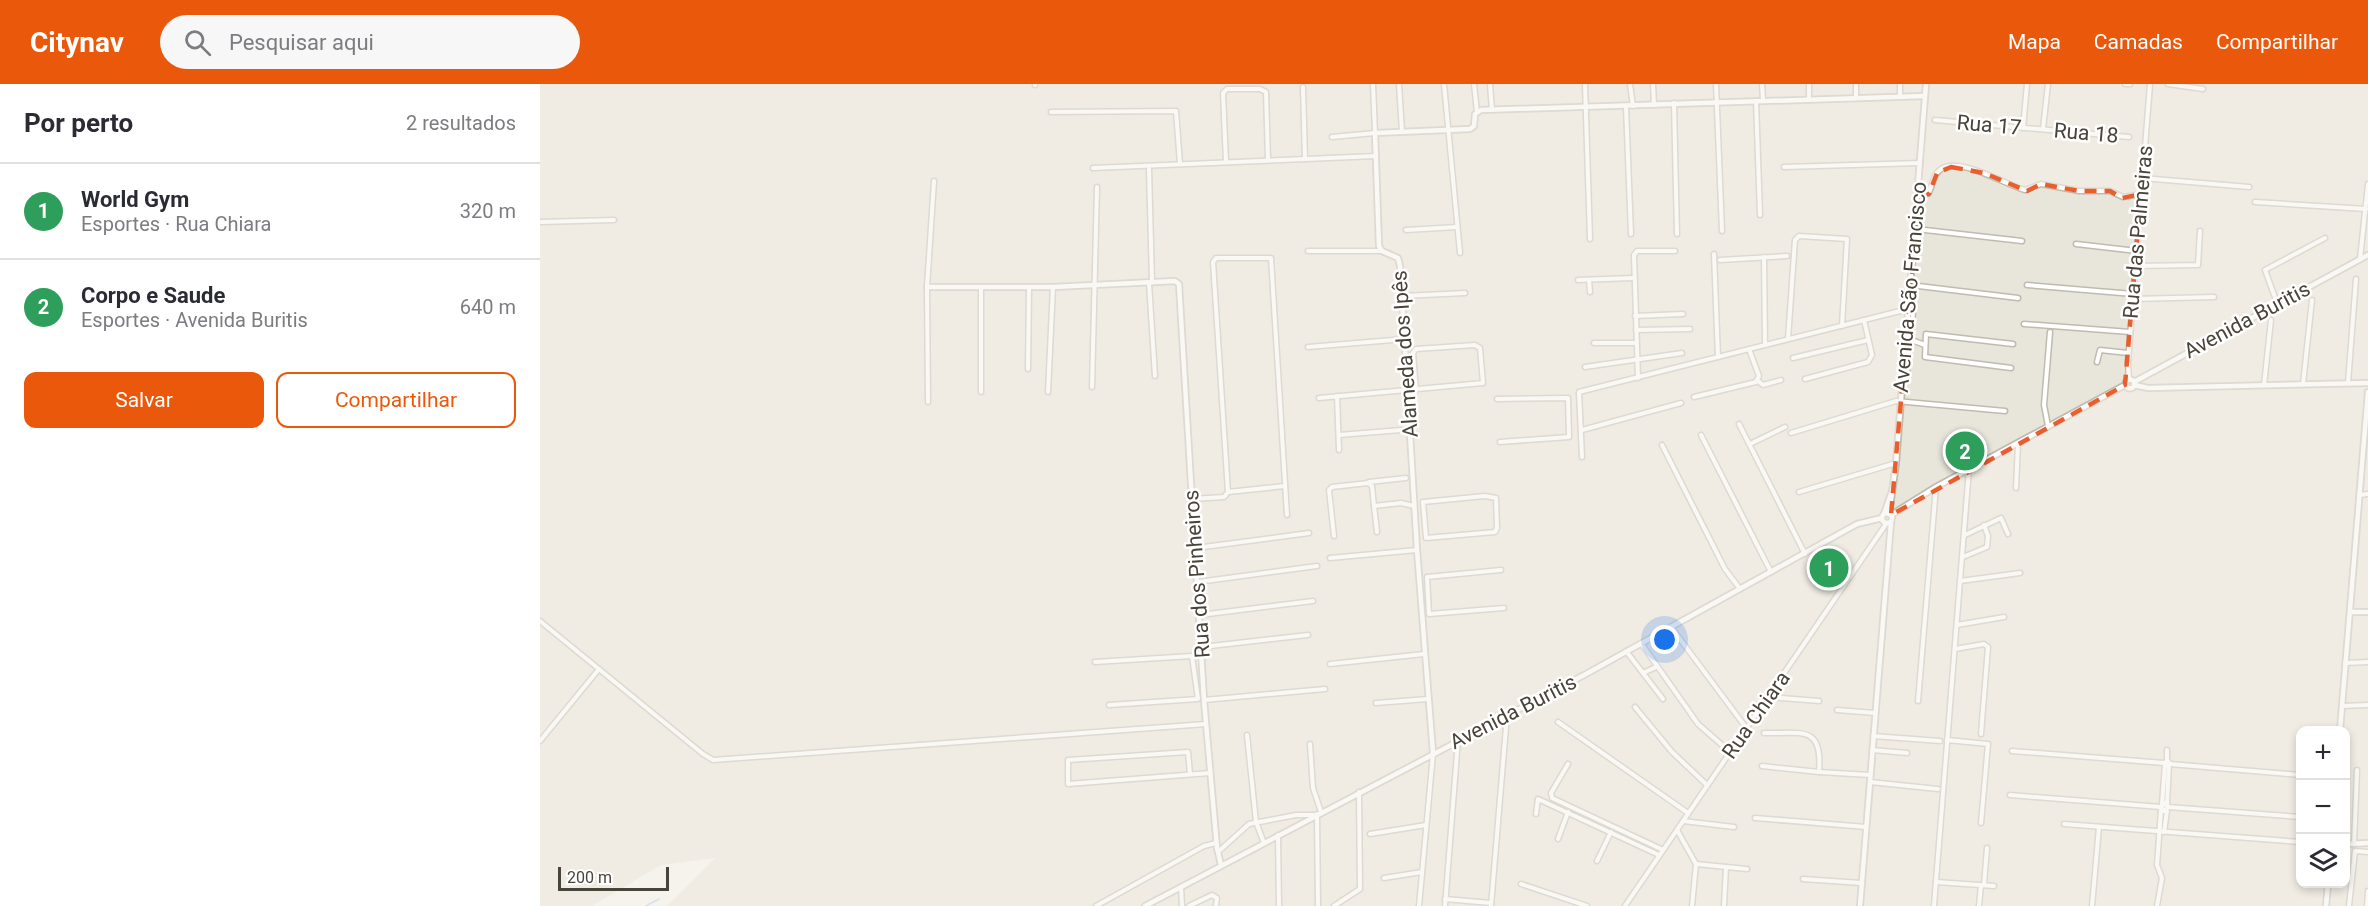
<!DOCTYPE html>
<html lang="pt">
<meta charset="utf-8">
<style>
body{margin:0;font-family:Roboto,sans-serif;background:#f7f7f7;color:#2b2b33}
.controls{position:absolute;right:18px;bottom:18px;display:grid;overflow:hidden;border-radius:12px;box-shadow:0 3px 9px #0003}
.controls button{width:54px;height:54px;display:grid;place-items:center;padding:0;border:0;border-bottom:2px solid #e1e1e2;background:#fff;color:#2b2b33;font:30px sans-serif}
.scale{position:absolute;left:18px;bottom:15px;width:111px;box-sizing:border-box;padding-left:6px;border:3px solid #49443a;border-top:0;font-size:16px;line-height:21px;white-space:nowrap;color:#49443a;-webkit-text-stroke:4px #fff;paint-order:stroke}
.you{position:absolute;left:1125px;top:556px;width:21px;height:21px;margin:-15px;border:4px solid #fff;border-radius:50%;background:#1a73e8;box-shadow:0 0 0 9px #1a73e833}
.badge{display:grid;place-items:center;width:39px;height:39px;border-radius:50%;background:#ea580c;color:#fff;font-size:20px;font-weight:700}
.pin{position:absolute;translate:-50% -50%;border:3px solid #fff;box-shadow:0 2px 6px #0006}
.list{margin:0;padding:0;list-style:none}
h2{display:flex;justify-content:space-between;align-items:center;height:78px;margin:0;padding:0 24px;font-size:26px}
h2 small{font-size:20px;font-weight:400;color:#7c7c81}
.list li{display:grid;grid-template-columns:39px 1fr auto;gap:18px;align-items:center;box-sizing:border-box;height:96px;padding:0 24px;border-top:2px solid #e1e1e2}
.list b{display:block;font-size:22px;white-space:nowrap}
.list p{margin:0;font-size:20px;white-space:nowrap;color:#7c7c81}
.list em{font-size:20px;font-style:normal;color:#7c7c81}
.actions{display:flex;gap:12px;padding:18px 24px}
.actions a{flex:1;padding:14px 0;border:2px solid #ea580c;border-radius:12px;text-align:center;font-size:21px;color:#ea580c}
.actions .main{background:#ea580c;color:#fff}
.icon{flex:none;width:33px;height:33px;fill:none;stroke:currentColor;stroke-width:2;stroke-linecap:round;stroke-linejoin:round}
.map{position:relative;flex:none;width:1828px;height:822px;overflow:hidden}
header{display:flex;align-items:center;gap:36px;box-sizing:border-box;height:84px;padding:0 30px;background:#ea580c;color:#fff}
header strong{font-size:28px}
nav{display:flex;gap:33px;margin-inline-start:auto;font-size:21px}
.search{width:420px;height:54px;background:#f7f7f7;display:flex;align-items:center;gap:15px;box-sizing:border-box;padding:0 21px;border-radius:33px;color:#7c7c81;font-size:22px}
main{display:flex}
aside{flex:1;background:#fff}
.map>svg:first-child{display:block}
</style>
<header>
<strong>Citynav</strong>
<div class="search"><svg class="icon" aria-label="search" viewBox="0 0 24 24"><circle cx="10" cy="10" r="6"/><path d="M15 15l6 6"/></svg>Pesquisar aqui</div>
<nav><a>Mapa</a><a>Camadas</a><a>Compartilhar</a></nav>
</header>
<main>
<aside>
<h2>Por perto<small>2 resultados</small></h2>
<ul class="list">
<li><span class="badge" style="background:#2e9e5b">1</span><div><b>World Gym</b><p>Esportes · Rua Chiara</p></div><em>320 m</em></li>
<li><span class="badge" style="background:#2e9e5b">2</span><div><b>Corpo e Saude</b><p>Esportes · Avenida Buritis</p></div><em>640 m</em></li>
</ul>
<div class="actions"><a class="main">Salvar</a><a>Compartilhar</a></div>
</aside>
<div class="map">
<svg width="1828" height="822" viewBox="0 0 1828 822">
<rect width="100%" height="100%" fill="#f5f3ec"/>
<path fill="#e8e5da" fill-rule="evenodd" d="M0 0H1828V822H127L175 774 121 781 52 822H0ZM1760 646H1806V800H1760Z"/>
<g fill="none" stroke-linecap="round" stroke-linejoin="round">
<polyline stroke="#adccec" stroke-width="1.5" points="106,822 119,815"/>
<g stroke="#c0bbaf" stroke-width="7">
<g id="minor">
<polyline points="495,0 495,1"/>
<polyline points="859,0 862,48"/>
<polyline points="904,0 920,169"/>
<polyline points="934,0 937,28"/>
<polyline points="950,0 952,26"/>
<polyline points="1045,0 1050,155"/>
<polyline points="1090,0 1093,22"/>
<polyline points="1113,0 1114,21"/>
<polyline points="1176,0 1182,147"/>
<polyline points="1222,0 1223,16"/>
<polyline points="1269,0 1269,14"/>
<polyline points="1316,0 1316,13"/>
<polyline points="1360,0 1360,12"/>
<polyline points="1585,0 1590,0"/>
<polyline points="1628,0 1663,5"/>
<polyline points="763,3 765,75"/>
<polyline points="1216,17 1220,131"/>
<polyline points="1134,19 1137,150"/>
<polyline points="1086,23 1091,150"/>
<polyline points="511,28 636,27 640,80"/>
<polyline points="1395,36 1589,53"/>
<polyline points="1483,44 1487,0"/>
<polyline points="1503,45 1508,0"/>
<polyline points="792,53 835,49 833,0"/>
<polyline points="686,78 683,9 687,5 720,5 726,8 728,76"/>
<polyline points="1244,83 1380,79"/>
<polyline points="553,84 836,72"/>
<polyline points="609,85 612,198"/>
<polyline points="1602,94 1709,103"/>
<path d="M1379 110H1388C1393 102 1392 91 1401 85 1419 72 1466 101 1485 106L1501 100 1539 107H1570L1583 113 1601 110"/>
<polyline points="1715,118 1826,125"/>
<polyline points="0,138 74,136"/>
<polyline points="1376,145 1482,157"/>
<polyline points="866,146 917,143"/>
<polyline points="1536,160 1597,167"/>
<polyline points="768,167 842,167"/>
<polyline points="1174,170 1178,273"/>
<polyline points="1224,173 1225,261"/>
<polyline points="1820,175 1828,100"/>
<polyline points="1180,176 1247,172"/>
<polyline points="1595,182 1658,181 1660,147"/>
<polyline points="1038,196 1093,194"/>
<polyline points="1049,196 1050,208"/>
<polyline points="609,199 615,292"/>
<polyline points="1370,201 1478,214"/>
<polyline points="1487,201 1593,210"/>
<polyline points="863,212 925,209"/>
<polyline points="1593,215 1674,213"/>
<polyline points="1737,219 1725,186 1785,154"/>
<polyline points="1095,232 1143,230"/>
<polyline points="1484,240 1590,248"/>
<polyline points="1096,246 1150,245"/>
<polyline points="1366,254 1385,261"/>
<polyline points="1248,255 1255,156 1259,152 1307,155 1302,242"/>
<polyline points="1054,259 1096,259"/>
<polyline points="768,263 865,255"/>
<polyline points="1253,274 1328,256"/>
<polyline points="1557,278 1560,266 1588,269"/>
<polyline points="1045,283 1142,269"/>
<polyline points="1471,284 1385,273 1386,250 1473,260"/>
<polyline points="488,285 489,203"/>
<polyline points="1367,288 1373,229"/>
<polyline points="1098,294 1094,171 1097,167 1135,167"/>
<polyline points="1265,295 1328,278 1332,271 1324,236"/>
<polyline points="1589,295 1588,278 1610,0"/>
<polyline points="1217,296 1223,301 1241,296"/>
<polyline points="1808,299 1816,195"/>
<polyline points="1763,300 1772,216"/>
<polyline points="1724,301 1731,236"/>
<polyline points="552,303 557,103"/>
<polyline points="441,308 441,203"/>
<polyline points="508,308 513,203"/>
<polyline points="797,312 799,366"/>
<polyline points="1154,313 1216,298 1219,292 1209,265"/>
<polyline points="779,314 943,299 940,264 935,261 876,265 873,269 876,306"/>
<polyline points="957,315 1028,314 1029,353 960,358"/>
<polyline points="388,318 387,203 394,97"/>
<polyline points="1199,340 1265,470"/>
<polyline points="1508,342 1504,321 1510,248"/>
<polyline points="1042,346 1141,319"/>
<polyline points="1251,349 1356,317 1465,327"/>
<polyline points="799,351 861,346"/>
<polyline points="1161,351 1231,488"/>
<polyline points="1210,360 1245,343"/>
<polyline points="1122,361 1185,485 1200,505"/>
<polyline points="1042,373 1039,308 1368,225"/>
<polyline points="829,398 866,394"/>
<polyline points="745,402 688,408 673,178 676,174 731,174 747,431"/>
<polyline points="1476,404 1478,359"/>
<polyline points="1259,408 1356,379"/>
<polyline points="1819,411 1828,410"/>
<polygon points="945,412 956,414 957,444 955,448 886,454 883,418"/>
<polyline points="652,415 684,413 688,408"/>
<polyline points="834,422 837,448"/>
<polyline points="1425,451 1461,434 1468,450"/>
<polyline points="794,452 789,406 792,403 828,399 832,402 834,422 861,419 874,422"/>
<polyline points="656,464 769,449"/>
<polyline points="1423,473 1447,463 1448,452 1444,441"/>
<polyline points="790,474 877,466"/>
<polyline points="961,486 887,493 889,530 964,524"/>
<polyline points="1420,497 1480,489"/>
<polyline points="658,498 777,482"/>
<polyline points="660,531 773,517"/>
<polyline points="0,537 163,670 173,676 666,640"/>
<polyline points="1417,541 1464,533"/>
<polyline points="1131,543 1207,645"/>
<polyline points="1101,559 1158,640 1190,668"/>
<polyline points="662,563 768,551"/>
<polyline points="1415,565 1444,560 1448,563 1441,650"/>
<polyline points="1086,567 1123,615"/>
<polyline points="555,578 652,572 658,615 569,621"/>
<polyline points="1805,579 1828,578"/>
<polyline points="790,580 884,570"/>
<polyline points="1103,589 1116,583"/>
<polyline points="1229,613 1279,617"/>
<polyline points="664,616 785,605"/>
<polyline points="1378,617 1396,403"/>
<polyline points="836,619 888,615"/>
<polyline points="1802,622 1828,621"/>
<polyline points="1095,623 1132,668 1167,701"/>
<polyline points="1297,626 1335,629"/>
<polyline points="1018,638 1148,729"/>
<path d="M1224 649C1261 650 1283 640 1279 688L1330 691"/>
<polyline points="707,651 716,738 724,759"/>
<polyline points="1333,652 1400,657"/>
<polyline points="1407,656 1448,660 1441,739"/>
<polyline points="0,657 59,585"/>
<polyline points="770,660 773,704 781,728"/>
<polyline points="1332,666 1367,669"/>
<polyline points="1472,667 1624,679"/>
<polyline points="1627,676 1625,680 1628,682 1630,680 1627,676 1627,666"/>
<polyline points="1028,680 1011,709 1012,714 1123,766"/>
<polyline points="1630,680 1760,691"/>
<polyline points="1222,682 1279,688"/>
<polyline points="650,690 648,668 528,676 528,700 670,689"/>
<polyline points="1330,698 1398,705"/>
<polyline points="1470,711 1621,723 1625,719 1628,723 1624,727 1621,723"/>
<polyline points="1622,720 1625,681"/>
<polyline points="1627,720 1629,681"/>
<polyline points="1628,723 1760,733"/>
<polyline points="777,730 778,822"/>
<polyline points="996,730 998,715 1119,771"/>
<polyline points="1215,734 1326,743"/>
<polyline points="1143,737 1194,743"/>
<polyline points="1524,740 1760,758"/>
<polyline points="1137,746 1156,780 1152,822"/>
<polyline points="1624,748 1627,727"/>
<polyline points="830,750 886,741"/>
<polyline points="738,751 739,822"/>
<polyline points="1018,755 1028,728"/>
<polyline points="1814,760 1817,686"/>
<polyline points="678,768 709,740 756,731 775,731"/>
<polyline points="1057,777 1071,748"/>
<polyline points="1156,780 1186,783 1184,822"/>
<polyline points="1186,783 1207,785"/>
<polyline points="844,794 882,788"/>
<polyline points="1263,795 1321,799"/>
<polyline points="1396,798 1454,802"/>
<polyline points="981,800 1047,822"/>
<polyline points="1444,801 1447,764"/>
<polyline points="641,803 642,822"/>
<polyline points="905,815 951,819"/>
<polyline points="556,822 664,762 676,759"/>
<polyline points="649,822 672,811 677,814 676,822"/>
<polyline points="794,822 820,805 819,708"/>
<polyline points="879,822 893,670"/>
<polyline points="905,822 918,656"/>
<polyline points="951,822 967,631"/>
<polyline points="1085,822 1346,440"/>
<polyline points="1394,822 1429,385"/>
<polyline points="1439,822 1441,801"/>
<polyline points="1552,822 1559,743"/>
<polyline points="1617,822 1622,794 1617,781 1621,726"/>
<polyline points="1809,822 1815,767 1828,768"/>
<polyline points="1827,822 1828,807"/>
</g>
</g>
<g stroke="#c0bbaf" stroke-width="8">
<g id="tertiary">
<polyline points="387,203 513,203 635,197 639,200 664,616 677,764 681,781"/>
<circle cx="1590" cy="300" r="4.5"/>
<polyline points="1594,298 1828,171"/>
<polyline points="1594,301 1608,304 1828,299"/>
<circle cx="1347" cy="434" r="5"/>
<polyline points="1344,430 1351,410"/>
<polyline points="1349,430 1356,379 1386,0"/>
<polyline points="1351,431 1396,403 1585,301"/>
<polyline points="1811,528 1828,528"/>
<polyline points="1800,646 1828,308"/>
<polyline points="893,669 877,466 860,182 858,174 842,167 839,162 835,49 930,45 934,42 935,30 941,26 1385,12"/>
<polyline points="1806,760 1828,759"/>
<polyline points="605,822 1046,590 1317,440 1342,434"/>
<polyline points="1320,822 1351,438"/>
<polyline points="1786,822 1788,800"/>
</g>
</g>
<use href="#minor" stroke="#fff" stroke-width="4"/>
<use href="#tertiary" stroke="#fff" stroke-width="4.5"/>
</g>
<path d="M0 0H1828V822H0ZM1411 83 1444 89 1487 107 1501 100 1539 107H1570L1582 114 1601 110 1585 301 1351 431 1379 110H1389L1397 89Z" fill="#f5f3ec" fill-opacity=".55" fill-rule="evenodd"/>
<path fill="none" stroke="#ea5d2d" stroke-width="4.5" stroke-dasharray="12 8" stroke-linejoin="round" d="M1411 83 1444 89 1487 107 1501 100 1539 107H1570L1582 114 1601 110 1585 301 1351 431 1379 110H1389L1397 89Z"/>
<g text-anchor="middle" stroke-width="5" stroke-linejoin="round" paint-order="stroke">
<g font-size="21" fill="#49443a" stroke="#fff">
<text transform="translate(1449 41) rotate(5)" y="7">Rua 17</text>
<text transform="translate(1546 49) rotate(5)" y="7">Rua 18</text>
<text transform="translate(1598 148) rotate(-85)" y="7">Rua das Palmeiras</text>
<text transform="translate(1370 203) rotate(-85)" y="7">Avenida São Francisco</text>
<text transform="translate(1707 236) rotate(-28)" y="7">Avenida Buritis</text>
<text transform="translate(865 270) rotate(-94)" y="7">Alameda dos Ipês</text>
<text transform="translate(657 490) rotate(-94)" y="7">Rua dos Pinheiros</text>
<text transform="translate(973 628) rotate(-27)" y="7">Avenida Buritis</text>
<text transform="translate(1216 631) rotate(-55)" y="7">Rua Chiara</text>
</g>
</g>
</svg>
<div class="controls">
<button>+</button>
<button>−</button>
<button><svg class="icon" aria-label="layers" viewBox="0 0 24 24"><path d="M12 4l9 5-9 5-9-5zM3 14l9 5 9-5"/></svg></button>
</div>
<div class="scale">200 m</div>
<div class="you"></div>
<div class="pin badge" style="left:1289px;top:484px;background:#2e9e5b">1</div>
<div class="pin badge" style="left:1425px;top:367px;background:#2e9e5b">2</div>
</div>
</main>
